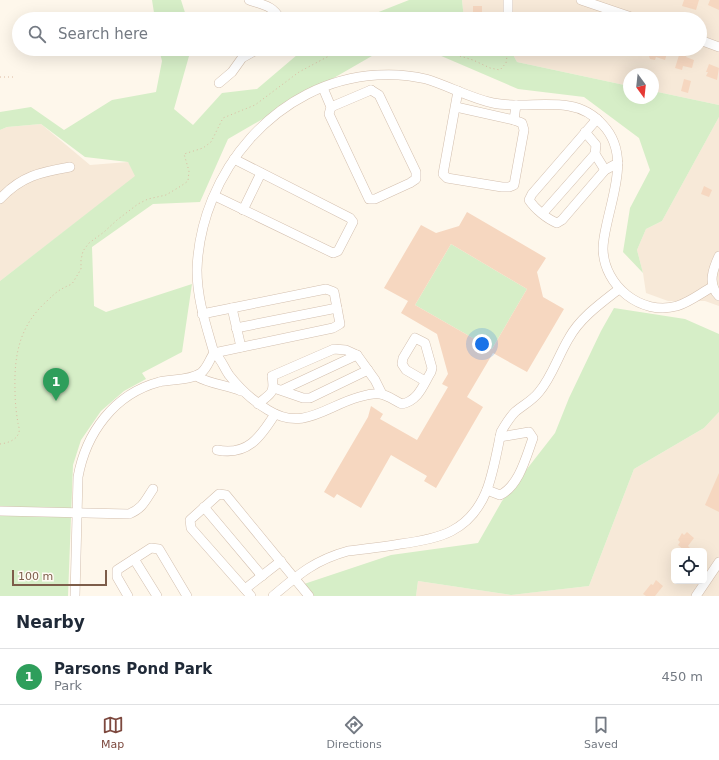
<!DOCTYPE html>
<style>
body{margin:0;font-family:"DejaVu Sans",sans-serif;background:#f2f2f3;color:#1f2937}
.controls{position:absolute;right:12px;bottom:12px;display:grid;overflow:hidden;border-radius:6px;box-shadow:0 4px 16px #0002}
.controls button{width:36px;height:36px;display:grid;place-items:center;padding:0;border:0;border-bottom:1px solid #e0e1e3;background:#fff;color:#1f2937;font:20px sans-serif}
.compass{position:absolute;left:623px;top:68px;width:36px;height:36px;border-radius:50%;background:#fff;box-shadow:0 4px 16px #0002;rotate:165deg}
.scale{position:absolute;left:12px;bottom:10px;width:95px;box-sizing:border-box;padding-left:4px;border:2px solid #7d5d4a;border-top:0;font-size:11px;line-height:14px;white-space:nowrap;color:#7d5d4a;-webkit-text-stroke:3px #fffaf3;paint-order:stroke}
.you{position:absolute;left:482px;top:344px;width:14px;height:14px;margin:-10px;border:3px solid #fff;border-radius:50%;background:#1a73e8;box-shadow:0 0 0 6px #1a73e833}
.badge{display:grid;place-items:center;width:26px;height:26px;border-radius:50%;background:#7d493f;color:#fff;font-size:13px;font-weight:700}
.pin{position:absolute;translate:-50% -33px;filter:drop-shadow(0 1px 2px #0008)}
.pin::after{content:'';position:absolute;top:21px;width:14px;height:12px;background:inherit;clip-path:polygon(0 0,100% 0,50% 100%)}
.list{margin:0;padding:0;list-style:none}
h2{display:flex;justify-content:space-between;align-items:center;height:52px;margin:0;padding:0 16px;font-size:17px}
h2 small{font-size:13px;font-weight:400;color:#747a83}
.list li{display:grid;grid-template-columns:26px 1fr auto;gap:12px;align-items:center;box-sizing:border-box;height:56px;padding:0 16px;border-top:1px solid #e0e1e3}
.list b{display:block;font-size:15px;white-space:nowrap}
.list p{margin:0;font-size:13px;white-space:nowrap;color:#747a83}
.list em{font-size:13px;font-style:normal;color:#747a83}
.icon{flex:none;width:22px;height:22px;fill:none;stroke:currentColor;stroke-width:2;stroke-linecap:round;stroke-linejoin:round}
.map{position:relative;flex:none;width:719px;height:596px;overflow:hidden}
.search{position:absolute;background:#fff;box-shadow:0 4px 16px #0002;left:12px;right:12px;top:12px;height:44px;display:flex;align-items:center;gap:10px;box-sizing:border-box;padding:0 14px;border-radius:22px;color:#747a83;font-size:15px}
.sheet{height:108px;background:#fff}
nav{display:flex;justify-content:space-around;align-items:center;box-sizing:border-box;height:56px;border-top:1px solid #e0e1e3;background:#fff;font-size:11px;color:#747a83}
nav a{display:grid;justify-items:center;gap:2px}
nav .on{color:#7d493f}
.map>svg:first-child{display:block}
</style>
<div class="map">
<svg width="719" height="596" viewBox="0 0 719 596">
<rect width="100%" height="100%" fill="#fef7eb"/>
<g fill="#f7e9d8" fill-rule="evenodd">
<polygon points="462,0 719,0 719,105 653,91 653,74 629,74 629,86 517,62 510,49 700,49 700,19 464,19"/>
<polygon points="719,117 719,306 705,301 668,301 646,293 643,273 637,250 646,229 662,221"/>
<polygon points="41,124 90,165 128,162 136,176 0,281 0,130 7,127"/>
<path d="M719 412V596H416L418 581 511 595 589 586 634 469 704 428ZM674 551H704V581H674Z"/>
</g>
<g fill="#d6eec7">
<polygon points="152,0 181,0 187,19 155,19"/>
<polygon points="409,0 462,0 464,19 361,19"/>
<polygon points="159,49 191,49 174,109 193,125 222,93 257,89 304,49 384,49 228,139 200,202 153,204 92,247 94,306 106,312 192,284 182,352 142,373 146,379 124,391 101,411 81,440 73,465 68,596 0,596 0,281 135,176 128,162 85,157 41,124 7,127 0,130 0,112 31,107 64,130 112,100 156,92 162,61"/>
<polygon points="425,49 510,49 517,62 629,86 629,98 653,98 653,91 719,105 719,117 662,221 646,229 637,250 643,273 623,252 630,208 650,170 639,138 584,97 518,89"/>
<polygon points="451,244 527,289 492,349 415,305"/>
<polygon points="614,308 685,319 719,334 719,412 704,428 634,469 589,586 511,595 418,581 416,596 314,596 304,584 391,555 478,543 502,501 555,433 569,398 601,331"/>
</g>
<g fill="#f6d7c0" fill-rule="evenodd">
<polygon points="684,0 699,0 696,10 682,6"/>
<polygon points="710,0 719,0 719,10 708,5"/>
<polygon points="473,6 482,6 482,19 469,19 469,12 473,12"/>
<polygon points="650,49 668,50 665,60 656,57 655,60 650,59 648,53"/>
<polygon points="680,52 687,55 686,57 694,60 692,68 683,66 682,70 675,68"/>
<polygon points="709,64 719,68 717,80 706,76 708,72 706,72"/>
<polygon points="684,79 691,81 688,93 681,91"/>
<polygon points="704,186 712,190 709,197 701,194"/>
<path d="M467 212 546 258 537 272 543 297 564 309 527 372 493 353 467 397 483 407 436 488 424 481 427 476 391 455 361 508 337 494 334 498 324 492 368 417 371 406 383 414 380 419 417 440 448 387 442 384 448 374 437 334 401 313 408 301 384 288 421 225 436 233 459 226ZM451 244 527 289 492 349 415 305Z"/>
<polygon points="719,473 719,512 705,505"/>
<polygon points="687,532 694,538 688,546 693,551 685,551 678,545 680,542 678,540 682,533 684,535"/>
<polygon points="656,580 663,586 655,596 646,596 643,594 651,584 653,585"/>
</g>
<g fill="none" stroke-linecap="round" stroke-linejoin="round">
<g stroke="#d3bfae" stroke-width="10">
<g id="minor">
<path d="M249 0C262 5 273 5 280 19"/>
<polyline points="508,0 508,19"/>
<polyline points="581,0 637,19"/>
<polyline points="700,40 719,47"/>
<polyline points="219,83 232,72 242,58 258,49"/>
<polyline points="323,88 331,107 329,114 369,199 375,199 410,183 416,179 416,172 379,95 371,90"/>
<polyline points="458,91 443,174 447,178 502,187 509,187 514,185 524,130 522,123 514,120 516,105"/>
<polyline points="331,107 371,90"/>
<polyline points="456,107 514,120"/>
<path d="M597 119 532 194 529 200C535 209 547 219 557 223L562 220 605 170 618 163"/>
<polyline points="585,132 596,145 595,154 605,170"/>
<polyline points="215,196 333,253 338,251 353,222 350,218 234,159"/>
<path d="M0 199C21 176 41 172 70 167"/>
<polyline points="243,210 261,173"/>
<polyline points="543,213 595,154"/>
<path d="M719 256C713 269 707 284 719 296"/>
<polyline points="232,308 241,347"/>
<polyline points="202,314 326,289 334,292 340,324 333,328 214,353"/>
<polyline points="236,328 337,308"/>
<path d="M214 353C221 358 224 368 229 375 240 389 253 401 268 410 303 432 326 406 359 397 366 395 373 393 380 394 388 395 395 401 402 404 419 400 423 385 431 372L432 368 425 343 415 338 403 358 402 364 406 370 425 381"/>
<path d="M196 376C209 384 227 385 241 391"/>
<polyline points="274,388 303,398 310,398 368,370"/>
<polyline points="282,390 357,355"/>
<path d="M258 404C271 393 275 394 272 376L334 349 346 350 357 355 375 380 382 394"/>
<path d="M217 450C247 456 260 438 275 414"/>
<path d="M487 490 500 495C519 486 526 457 533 438L529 432 500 437"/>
<polyline points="204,507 262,576"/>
<path d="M0 511 129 514C143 508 145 501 153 489"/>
<polyline points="134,559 157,596"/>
<polyline points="245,589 281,561"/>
<path d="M75 596 78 477C86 433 114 394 159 382 172 379 189 381 201 373 208 367 209 360 214 353 206 325 197 299 197 270 200 172 277 81 377 75 393 74 410 75 426 79 449 86 470 98 493 103 518 108 544 102 569 106 582 108 594 115 603 125 629 153 614 190 607 223 605 232 603 240 603 249 604 286 641 316 677 306 690 302 701 293 712 287"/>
<polyline points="128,596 117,577 117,570 151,548 159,549 187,596"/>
<polyline points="251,596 191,528 190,520 219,494 226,495 309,596"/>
<path d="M273 596C299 574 315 560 348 551 365 549 383 547 400 544 439 539 469 532 486 492 493 475 497 451 501 432 505 425 509 418 515 412 523 405 532 401 539 392 552 377 558 356 569 338 580 318 601 303 619 289"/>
<polyline points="696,596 719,562"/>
</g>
</g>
<g stroke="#dcbaa2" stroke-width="1" stroke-dasharray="1 3" stroke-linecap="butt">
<polyline points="437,49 473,60 490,68 500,70 506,63 508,49"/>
<polyline points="0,77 16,77"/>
<path d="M0 444C8 443 17 440 19 432 20 429 18 425 18 423 16 412 15 400 15 389 14 354 20 325 47 301 56 292 60 289 72 284L81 269V260L83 251 89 243 104 232 117 220 138 204 148 199 166 195 181 186 188 181 189 171 184 154 203 148 211 142 223 118 255 105 299 72 342 49"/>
</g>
<use href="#minor" stroke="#fff" stroke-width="9"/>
</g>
</svg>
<div class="controls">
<button><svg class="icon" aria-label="locate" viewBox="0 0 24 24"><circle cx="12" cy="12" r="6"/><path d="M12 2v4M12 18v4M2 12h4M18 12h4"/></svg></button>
</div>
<svg class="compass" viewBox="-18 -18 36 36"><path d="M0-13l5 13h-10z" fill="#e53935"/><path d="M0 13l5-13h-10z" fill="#747a83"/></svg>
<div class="scale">100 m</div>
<div class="you"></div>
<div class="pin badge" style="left:56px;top:401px;background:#2e9e5b">1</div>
<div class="search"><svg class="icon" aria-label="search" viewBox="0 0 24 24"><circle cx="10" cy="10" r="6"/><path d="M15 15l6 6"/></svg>Search here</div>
</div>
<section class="sheet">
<h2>Nearby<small></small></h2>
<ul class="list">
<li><span class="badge" style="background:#2e9e5b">1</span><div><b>Parsons Pond Park</b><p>Park</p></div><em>450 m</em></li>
</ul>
</section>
<nav>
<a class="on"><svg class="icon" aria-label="map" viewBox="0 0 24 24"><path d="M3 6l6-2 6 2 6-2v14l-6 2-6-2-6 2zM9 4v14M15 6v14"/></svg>Map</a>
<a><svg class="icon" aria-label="directions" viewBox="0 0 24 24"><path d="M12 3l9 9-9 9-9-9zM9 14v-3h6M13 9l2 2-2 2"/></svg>Directions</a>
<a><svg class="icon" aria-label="saved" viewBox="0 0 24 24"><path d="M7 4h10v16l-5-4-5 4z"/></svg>Saved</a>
</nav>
